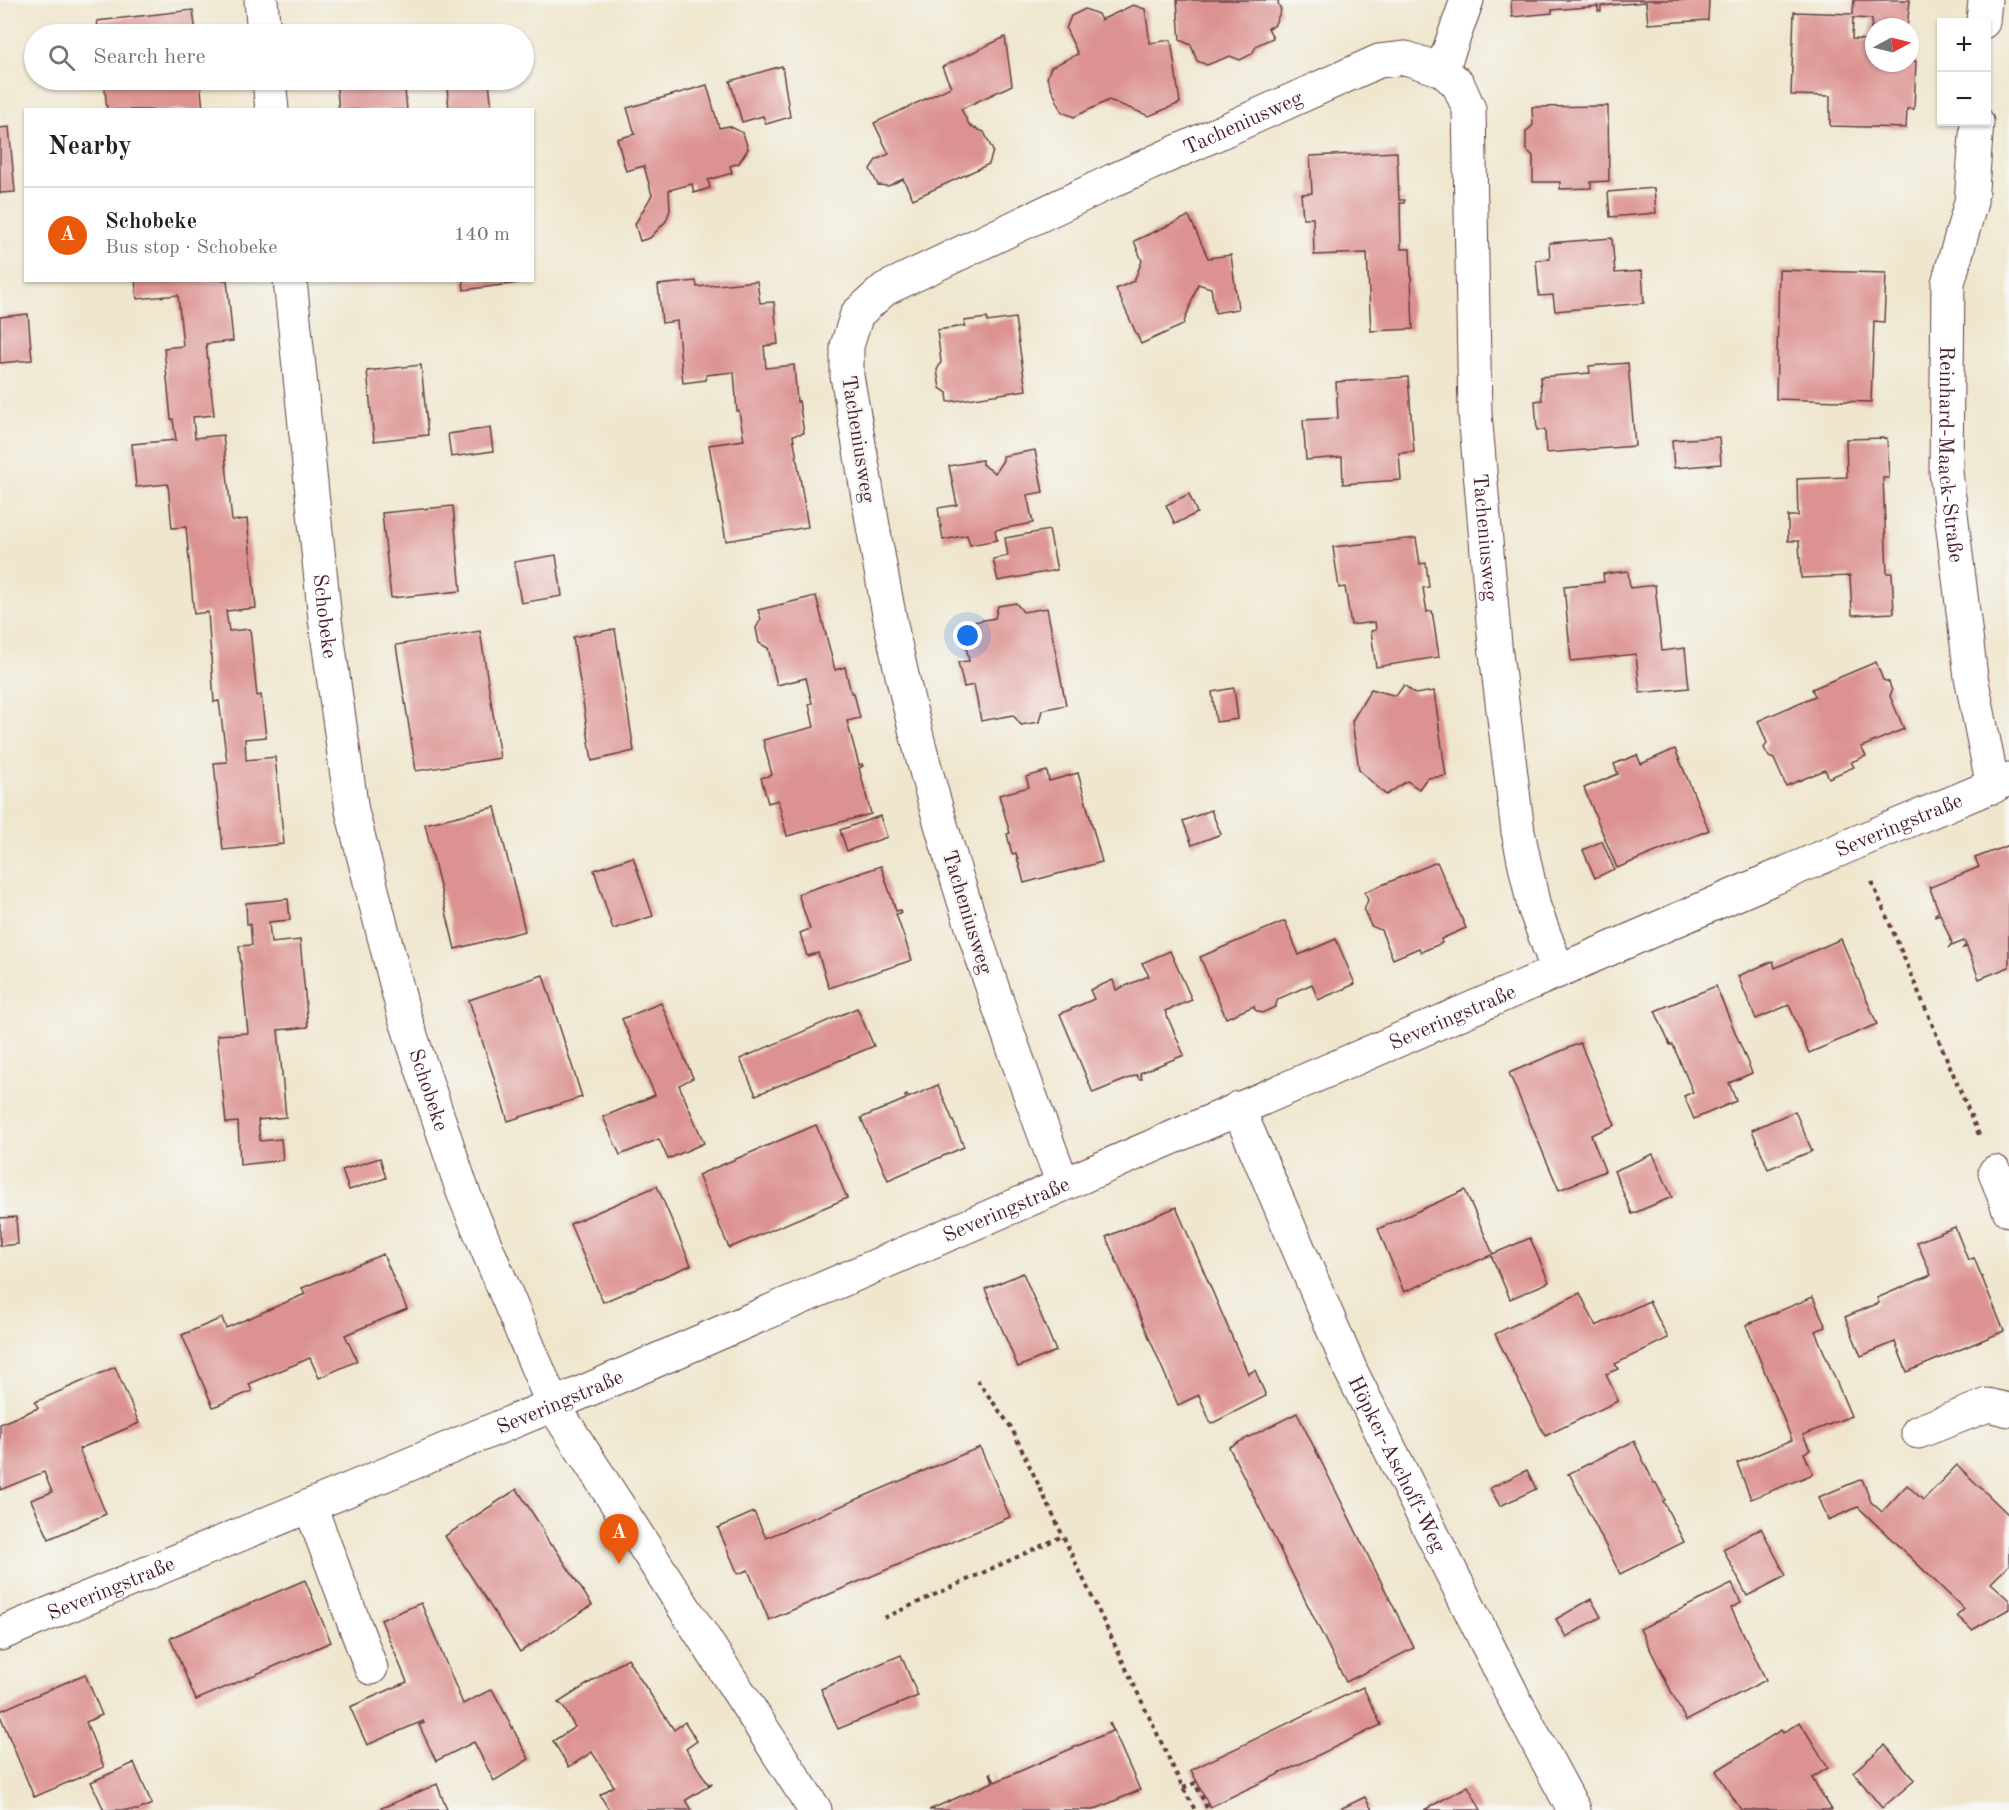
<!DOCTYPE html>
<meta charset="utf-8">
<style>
body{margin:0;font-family:"Old Standard TT",serif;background:#f2f2f2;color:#202124}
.controls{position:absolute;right:18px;top:18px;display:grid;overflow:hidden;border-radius:0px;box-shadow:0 2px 4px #0004}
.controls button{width:54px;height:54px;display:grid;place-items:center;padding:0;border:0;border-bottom:2px solid #e0e0e0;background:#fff;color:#202124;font:30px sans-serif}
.compass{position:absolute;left:1865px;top:18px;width:54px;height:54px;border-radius:50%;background:#fff;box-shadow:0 2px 4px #0004;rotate:83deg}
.you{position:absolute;left:968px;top:636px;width:21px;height:21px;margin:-15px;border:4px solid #fff;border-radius:50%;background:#1a73e8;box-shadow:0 0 0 9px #1a73e833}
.badge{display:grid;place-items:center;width:39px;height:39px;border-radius:50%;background:#ea580c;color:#fff;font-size:20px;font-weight:700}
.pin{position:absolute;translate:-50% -50px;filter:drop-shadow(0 2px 3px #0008)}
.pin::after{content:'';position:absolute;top:32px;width:21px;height:18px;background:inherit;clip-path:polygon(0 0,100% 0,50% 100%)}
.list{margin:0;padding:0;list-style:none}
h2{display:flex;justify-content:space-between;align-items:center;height:78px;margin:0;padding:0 24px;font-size:26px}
h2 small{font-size:20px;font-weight:400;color:#757577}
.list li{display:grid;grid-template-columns:39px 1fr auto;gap:18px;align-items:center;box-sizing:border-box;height:96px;padding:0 24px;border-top:2px solid #e0e0e0}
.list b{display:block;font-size:22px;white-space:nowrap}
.list p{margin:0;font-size:20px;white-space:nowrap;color:#757577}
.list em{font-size:20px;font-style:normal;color:#757577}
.icon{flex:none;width:33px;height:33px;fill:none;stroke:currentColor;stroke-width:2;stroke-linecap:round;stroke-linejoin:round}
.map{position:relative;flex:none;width:2009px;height:1810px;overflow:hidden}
.search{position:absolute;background:#fff;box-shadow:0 2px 4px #0004;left:24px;top:24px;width:510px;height:66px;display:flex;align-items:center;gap:15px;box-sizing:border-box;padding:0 21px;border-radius:33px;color:#757577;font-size:22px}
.panel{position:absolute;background:#fff;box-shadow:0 2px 4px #0004;left:24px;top:108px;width:510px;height:174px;border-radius:0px}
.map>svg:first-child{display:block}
</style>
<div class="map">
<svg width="2009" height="1810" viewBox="0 0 2009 1810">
<rect width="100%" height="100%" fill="#f6f6f2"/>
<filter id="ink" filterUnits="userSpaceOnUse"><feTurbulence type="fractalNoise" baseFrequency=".0167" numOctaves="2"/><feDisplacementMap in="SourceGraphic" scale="12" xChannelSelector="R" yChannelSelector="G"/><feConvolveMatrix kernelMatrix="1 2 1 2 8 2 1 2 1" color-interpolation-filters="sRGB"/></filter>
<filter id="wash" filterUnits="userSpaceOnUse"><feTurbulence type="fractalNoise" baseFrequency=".008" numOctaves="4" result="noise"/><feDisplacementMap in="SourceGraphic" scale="24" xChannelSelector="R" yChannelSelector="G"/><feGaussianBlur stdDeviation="1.35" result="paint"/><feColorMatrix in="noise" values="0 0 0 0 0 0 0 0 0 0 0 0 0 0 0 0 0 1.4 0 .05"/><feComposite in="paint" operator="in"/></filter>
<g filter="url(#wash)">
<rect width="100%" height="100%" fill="#efe6cd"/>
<g id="blocks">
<g fill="#dc9290" fill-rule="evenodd">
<polygon points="1177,0 1279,0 1278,3 1281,10 1274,26 1268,28 1273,38 1257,45 1252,54 1240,60 1230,56 1207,65 1197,61 1191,45 1180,40"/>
<polygon points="1511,0 1709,0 1708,20 1648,24 1646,2 1601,6 1601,11 1598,11 1598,6 1552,10 1552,13 1512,17"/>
<path d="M1854 0H1910L1907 27H1874V63H1910V61H1916L1914 109H1907L1906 128 1830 126V96L1791 95 1794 12 1853 14ZM1853 18 1872 19 1870 40 1852 39Z"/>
<polygon points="1133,5 1145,9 1150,43 1171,40 1180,103 1149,116 1109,100 1074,117 1062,112 1047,78 1051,67 1078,54 1066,29 1071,16 1085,9 1098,14 1101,20"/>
<polygon points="193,10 196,34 99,34 97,21"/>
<polygon points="398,31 399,34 378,34 378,33"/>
<polygon points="1005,37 1012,85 961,109 970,126 984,132 993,151 989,164 913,199 903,179 888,186 878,185 870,169 876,160 889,154 874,123 951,87 942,67"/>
<polygon points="782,66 790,117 766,124 763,116 742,122 730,81"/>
<polygon points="104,80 200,80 203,110 107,110"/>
<polygon points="336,80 404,80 407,110 339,110"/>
<polygon points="489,82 492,110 449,110 447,87"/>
<polygon points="707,85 719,128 729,126 743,133 748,149 739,163 730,166 732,173 708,180 710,188 694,193 692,184 669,190 670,210 666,221 650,238 640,241 635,224 652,195 644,166 626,171 617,139 635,134 627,108"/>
<polygon points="1608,106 1609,181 1591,182 1591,188 1560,189 1560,182 1533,182 1533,156 1526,149 1526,132 1533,125 1532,107"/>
<polygon points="9,127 15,192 0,193 0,128"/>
<polygon points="1397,152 1399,200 1405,200 1404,203 1400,203 1401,249 1410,249 1413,329 1371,331 1367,253 1314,255 1313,218 1303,218 1301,194 1312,193 1310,156"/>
<polygon points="1654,188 1656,213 1610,217 1608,192"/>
<polygon points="1189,216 1208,258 1231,255 1238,309 1215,313 1211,288 1198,284 1183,325 1141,344 1116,289 1134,281 1142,261 1134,241"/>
<polygon points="1612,238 1615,273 1642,271 1644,303 1555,311 1553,295 1539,296 1536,260 1550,259 1549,243"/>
<polygon points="1779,270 1886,273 1884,322 1874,321 1871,402 1776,399"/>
<polygon points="135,280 227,280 233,341 206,344 214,415 193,417 195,438 223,435 232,521 247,519 256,608 226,611 229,631 250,629 257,696 261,695 266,737 245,739 246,760 275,757 284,844 223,850 214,763 227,762 219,701 214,702 208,612 194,614 186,527 172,528 168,484 136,487 132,444 176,440 173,419 171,419 164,348 183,346 178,295 137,299"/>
<polygon points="463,280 517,280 518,283 464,290"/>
<polygon points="696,281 697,287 757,281 760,303 774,302 778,344 764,346 766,368 794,365 797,402 799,401 804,433 793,435 808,527 726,541 709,445 744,440 739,411 737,411 734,372 706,375 706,380 683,383 677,321 662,323 658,285"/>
<polygon points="28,314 32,360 0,363 0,317"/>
<polygon points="987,318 987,322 1015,318 1026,390 948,402 947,393 940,388 937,370 941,362 937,330 965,326 964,321"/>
<polygon points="1628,363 1635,446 1546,453 1545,430 1537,430 1535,401 1542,400 1540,377 1590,373 1589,366"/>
<polygon points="421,365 428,435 374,441 367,371"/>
<polygon points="1408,377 1414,452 1399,453 1401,480 1343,484 1342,457 1306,460 1303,420 1338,418 1336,382"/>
<polygon points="490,428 493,451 451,457 448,434"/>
<polygon points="1719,437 1721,464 1674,468 1672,440"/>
<polygon points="1887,438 1889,478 1883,478 1885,524 1887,573 1892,573 1894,613 1852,615 1850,576 1801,578 1799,541 1788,541 1788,516 1798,516 1797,479 1847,477 1846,439"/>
<polygon points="1035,450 1043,492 1027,495 1033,523 995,530 997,540 970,545 967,535 943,540 938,508 957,505 949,466 982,460 982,464 995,473 1003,460 1003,456"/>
<polygon points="1189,494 1197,513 1175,524 1166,505"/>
<polygon points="453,506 461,591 391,598 382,513"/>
<polygon points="1049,530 1057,570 998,581 993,559 1008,556 1005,538"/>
<polygon points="1416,538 1420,564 1426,563 1429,587 1423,588 1427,612 1432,611 1439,657 1376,667 1371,631 1376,630 1375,622 1351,625 1345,587 1339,588 1333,547"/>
<polygon points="556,555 562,596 521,603 514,562"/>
<polygon points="1628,571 1630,588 1655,585 1662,651 1685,648 1689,688 1640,693 1636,654 1571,661 1564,586 1604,582 1603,574"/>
<polygon points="816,596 835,670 845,667 851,693 854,693 860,718 847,721 859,765 862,764 863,766 859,768 871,814 787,836 778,800 768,803 761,778 772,775 763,740 814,727 809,704 812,703 806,678 777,685 768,648 759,643 756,628 761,619 758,610"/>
<polygon points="1016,603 1023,612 1047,608 1066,705 1042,710 1039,722 1021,725 1013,715 981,721 974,685 964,687 958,662 969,661 962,624 995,618 998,606"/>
<polygon points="615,629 634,751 592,761 573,637"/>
<polygon points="480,631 500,758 416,771 396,645"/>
<polygon points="1876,662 1883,680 1889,682 1892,691 1890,696 1904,729 1861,747 1866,756 1851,762 1854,767 1829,778 1825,770 1786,786 1774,759 1769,757 1764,748 1767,743 1758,721 1815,696 1812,689"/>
<polygon points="1404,685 1415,694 1434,691 1446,776 1427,778 1419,789 1407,781 1386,795 1359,770 1352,721 1371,689 1396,696"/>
<polygon points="1234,688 1238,719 1216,722 1212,692"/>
<polygon points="1675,749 1709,830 1617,868 1584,788 1618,774 1614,764 1637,755 1641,764"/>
<polygon points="1047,771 1049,781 1078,773 1102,862 1024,883 1016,853 1012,854 1007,834 1010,833 999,795 1029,787 1026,777"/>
<polygon points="495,807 525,931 455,949 425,824"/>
<polygon points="1211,810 1221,834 1192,845 1183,821"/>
<polygon points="880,816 887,837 847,851 840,830"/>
<polygon points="1602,841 1614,869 1595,878 1583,850"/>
<polygon points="2009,845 2009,967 1979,979 1967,947 1963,948 1966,945 1964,941 1949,947 1952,943 1940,914 1935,916 1935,914 1939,912 1929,886 1931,887 1979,867 1975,858"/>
<polygon points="633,857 653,916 613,929 594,870"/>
<polygon points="1437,862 1466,928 1441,939 1442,943 1421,952 1419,948 1393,959 1381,930 1371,926 1364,910 1368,900 1365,892"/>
<polygon points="881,866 896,911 900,910 901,913 896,914 912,960 829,988 818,953 807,956 800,933 810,929 798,894"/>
<polygon points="288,899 290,920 269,922 271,943 300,940 308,1027 278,1030 286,1117 258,1120 260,1141 281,1139 283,1160 240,1165 238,1122 226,1123 217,1035 248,1033 239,946 252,945 250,924 247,924 246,903"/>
<polygon points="1285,921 1299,955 1336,939 1355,984 1318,1000 1312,984 1278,999 1275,1007 1262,1013 1255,1010 1254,1006 1226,1018 1200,957"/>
<polygon points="1841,939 1877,1024 1809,1053 1789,1005 1756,1019 1738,976 1773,961 1775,968"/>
<polygon points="1170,951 1192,1000 1165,1011 1184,1055 1140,1073 1142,1079 1139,1079 1137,1075 1093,1093 1060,1014 1094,999 1090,990 1113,980 1116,990 1149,976 1142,963"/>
<polygon points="543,975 582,1097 508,1121 469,1000"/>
<polygon points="1716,986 1752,1073 1729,1083 1736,1101 1694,1119 1684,1096 1693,1092 1673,1045 1670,1045 1655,1011"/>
<polygon points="661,1003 693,1078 679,1085 704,1143 668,1159 659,1139 620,1155 603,1117 655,1095 622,1019"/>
<polygon points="857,1008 874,1046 756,1095 740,1059"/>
<polygon points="1580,1043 1615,1125 1591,1135 1605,1171 1559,1190 1509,1073"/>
<polygon points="938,1085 964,1147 888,1180 861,1118 906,1099 905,1096 907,1095 908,1098"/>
<polygon points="1795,1111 1812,1151 1768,1169 1752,1130"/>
<polygon points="816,1125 847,1198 729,1248 698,1175"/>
<polygon points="1653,1154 1672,1197 1632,1214 1614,1171"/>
<polygon points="380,1158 386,1178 349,1190 342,1170"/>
<polygon points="657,1186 691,1265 603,1302 570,1224"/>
<polygon points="1465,1190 1493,1254 1530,1238 1549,1282 1510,1299 1491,1255 1404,1292 1378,1229"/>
<polygon points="1176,1207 1248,1374 1255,1370 1266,1396 1211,1424 1199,1395 1178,1405 1106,1237"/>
<polygon points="16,1217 18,1244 0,1246 0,1218"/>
<polygon points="1955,1227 1968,1260 1974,1258 2004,1331 1907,1372 1895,1342 1861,1356 1845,1317 1879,1303 1877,1298 1931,1275 1917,1242"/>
<polygon points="383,1254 407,1309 345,1335 357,1361 319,1378 310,1358 249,1384 252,1391 213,1407 182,1335 222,1318 226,1328 305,1294 302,1288"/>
<polygon points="1023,1273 1056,1351 1018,1367 985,1289"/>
<polygon points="1580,1293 1596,1326 1649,1301 1668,1338 1615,1364 1618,1369 1606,1374 1618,1401 1545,1436 1495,1334"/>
<polygon points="1813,1297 1826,1327 1815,1331 1851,1416 1803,1435 1810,1450 1804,1453 1813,1474 1751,1499 1737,1463 1792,1440 1746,1325"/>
<polygon points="115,1367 139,1423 79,1449 106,1514 49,1539 31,1500 52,1492 44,1472 0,1490 0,1424 38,1408 35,1402"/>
<polygon points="1297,1413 1414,1648 1346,1682 1229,1447"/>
<polygon points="1634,1441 1654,1483 1656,1483 1665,1500 1663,1501 1684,1542 1620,1574 1570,1475 1568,1474"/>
<polygon points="980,1447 1010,1517 769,1620 748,1570 738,1574 718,1528 754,1512 766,1538"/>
<polygon points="1957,1465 2009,1515 2009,1565 1991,1583 2009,1599 2009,1609 1972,1630 1957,1616 1964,1609 1858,1507 1828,1520 1819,1497 1862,1479 1871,1502 1882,1512 1907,1485 1923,1500"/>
<polygon points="1527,1470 1536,1489 1500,1506 1490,1488"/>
<polygon points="517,1489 544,1531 543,1533 551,1546 553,1545 592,1605 520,1652 445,1536"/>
<polygon points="1761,1528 1786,1576 1747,1596 1723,1549"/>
<polygon points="305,1580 331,1642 196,1700 170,1638"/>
<polygon points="1732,1584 1741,1603 1731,1608 1766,1680 1686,1721 1640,1629"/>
<polygon points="1591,1599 1601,1617 1566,1637 1556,1619"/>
<polygon points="421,1603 463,1704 492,1689 529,1759 494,1781 474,1742 436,1761 419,1725 424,1723 423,1721 367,1745 350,1707 407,1682 381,1620"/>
<polygon points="901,1655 918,1696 838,1729 821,1689"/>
<polygon points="628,1658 630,1661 629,1662 674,1730 685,1722 697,1741 686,1749 708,1784 713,1783 686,1800 692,1810 609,1810 600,1795 614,1786 592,1752 569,1767 553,1741 575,1727 562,1705 558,1703"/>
<polygon points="85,1674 102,1715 86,1722 104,1767 34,1797 0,1715 0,1711"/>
<polygon points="1363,1687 1381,1725 1210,1807 1191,1770"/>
<polygon points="1800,1722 1828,1768 1812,1778 1832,1810 1741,1810 1716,1771 1781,1730 1783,1733"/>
<polygon points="1109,1723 1110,1723 1140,1790 1093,1810 929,1810 993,1782 990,1773 991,1773 995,1782 1112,1731"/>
<polygon points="1885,1745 1915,1780 1882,1808 1853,1772"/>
<polygon points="134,1763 152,1804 138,1810 104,1810 91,1782"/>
<polygon points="437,1784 447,1810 377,1810"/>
<polygon points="1468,1786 1481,1810 1424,1810"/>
<polygon points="1365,1797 1372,1810 1338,1810"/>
</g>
</g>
</g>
<g filter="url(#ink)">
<use href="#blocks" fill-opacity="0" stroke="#633d43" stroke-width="1.5"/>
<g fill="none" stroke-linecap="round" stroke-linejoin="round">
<g stroke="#633d43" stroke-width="35">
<g id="minor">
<polyline points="261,0 264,34"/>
<polyline points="1983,22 1985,0"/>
<polyline points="1442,70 1467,0"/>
<polyline points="269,80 272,110"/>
<path id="s1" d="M1977 122 1971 202 1948 283 1946 472 1971 677 1993 787"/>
<path id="s2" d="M290 280 325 619 352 811 404 1015 463 1192 553 1405 815 1810"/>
<path id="s3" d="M1238 1108 1351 1371 1518 1706 1574 1810"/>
<polyline points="1995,1172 2009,1210"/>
<path id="s4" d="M1063 1184C996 1006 934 826 894 639 876 552 863 463 847 376V346L857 314 885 289 1114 180 1379 61 1406 58 1442 70 1458 84 1469 109 1475 413 1495 645 1518 832 1534 907 1558 971"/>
<polyline points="1918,1432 1988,1405 2009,1410"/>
<polyline points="310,1506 371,1668"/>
<path id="s5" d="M0 1634 553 1405 1855 843 2009 779"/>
</g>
</g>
<g stroke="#633d43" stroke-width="4" stroke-dasharray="4.5 4.5" stroke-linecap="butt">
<polyline points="1872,882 1979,1135"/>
<polyline points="977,1380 1011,1427 1183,1788 1195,1810"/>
<polyline points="884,1618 1063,1536"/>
<polyline points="1183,1788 1195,1783 1208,1810"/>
</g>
<use href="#minor" stroke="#fff" stroke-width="33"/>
</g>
</g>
<g text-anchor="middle" stroke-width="5" stroke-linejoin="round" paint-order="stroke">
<g font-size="21" fill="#4a1f2b" stroke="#f6f6f2">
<text dy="7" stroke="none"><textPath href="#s4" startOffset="1334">Tacheniusweg</textPath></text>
<text transform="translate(859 439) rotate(81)" y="7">Tacheniusweg</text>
<text dy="7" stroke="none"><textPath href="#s1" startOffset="336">Reinhard-Maack-Straße</textPath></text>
<text dy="7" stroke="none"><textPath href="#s4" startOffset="2026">Tacheniusweg</textPath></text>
<text dy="7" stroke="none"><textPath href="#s2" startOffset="338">Schobeke</textPath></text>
<text dy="7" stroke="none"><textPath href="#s5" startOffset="2064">Severingstraße</textPath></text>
<text transform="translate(968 912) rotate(73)" y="7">Tacheniusweg</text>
<text dy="7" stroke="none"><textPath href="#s5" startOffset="1578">Severingstraße</textPath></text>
<text dy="7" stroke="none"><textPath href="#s2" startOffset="824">Schobeke</textPath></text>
<text dy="7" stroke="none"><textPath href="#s5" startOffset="1092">Severingstraße</textPath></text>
<text dy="7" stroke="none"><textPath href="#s5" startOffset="606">Severingstraße</textPath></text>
<text dy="7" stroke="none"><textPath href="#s3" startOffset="390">Höpker-Aschoff-Weg</textPath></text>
<text dy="7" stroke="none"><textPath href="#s5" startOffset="120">Severingstraße</textPath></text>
</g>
</g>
</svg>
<div class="controls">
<button>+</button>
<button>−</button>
</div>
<svg class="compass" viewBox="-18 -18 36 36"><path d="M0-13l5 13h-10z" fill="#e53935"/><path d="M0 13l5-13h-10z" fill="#757577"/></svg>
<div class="you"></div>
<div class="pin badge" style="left:619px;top:1564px">A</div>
<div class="search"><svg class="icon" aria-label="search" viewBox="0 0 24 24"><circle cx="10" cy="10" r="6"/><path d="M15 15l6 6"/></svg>Search here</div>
<section class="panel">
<h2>Nearby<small></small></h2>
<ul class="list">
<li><span class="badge">A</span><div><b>Schobeke</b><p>Bus stop · Schobeke</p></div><em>140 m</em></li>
</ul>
</section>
</div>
